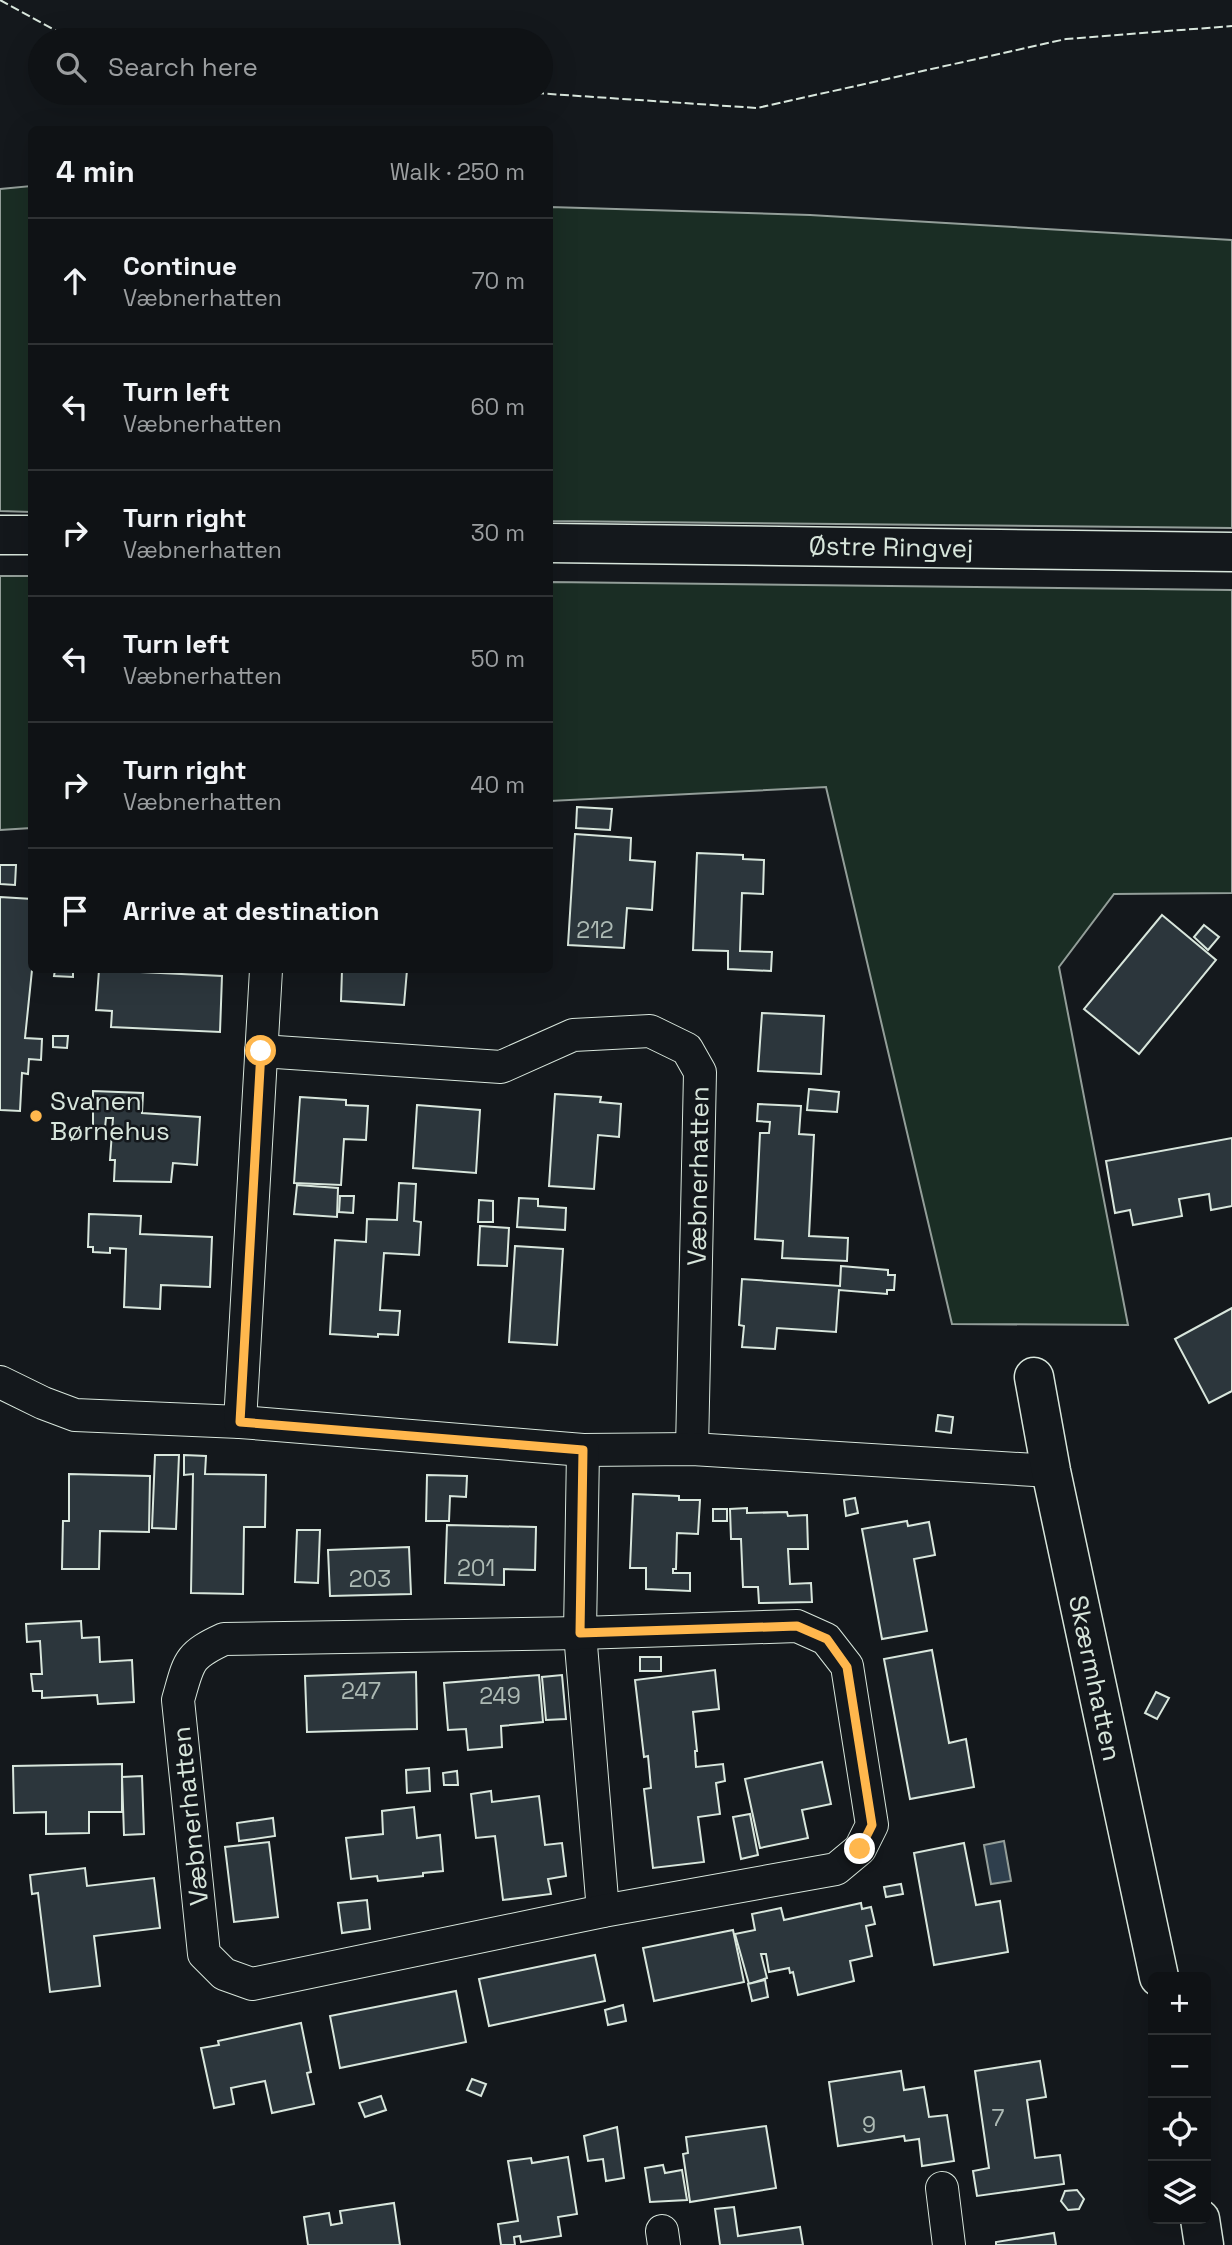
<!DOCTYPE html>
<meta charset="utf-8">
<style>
body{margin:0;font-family:"Space Grotesk",sans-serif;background:#1d2022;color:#f1f3f6}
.controls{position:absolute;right:21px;bottom:21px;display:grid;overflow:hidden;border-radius:10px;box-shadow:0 7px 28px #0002}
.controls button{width:63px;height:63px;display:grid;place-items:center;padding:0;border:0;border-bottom:2px solid #2f3234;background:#0f1215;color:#f1f3f6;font:35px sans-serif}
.stop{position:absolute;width:21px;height:21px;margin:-16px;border:5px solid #ffb74d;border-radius:50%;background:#fff}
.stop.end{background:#ffb74d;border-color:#fff;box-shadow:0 2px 7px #0008}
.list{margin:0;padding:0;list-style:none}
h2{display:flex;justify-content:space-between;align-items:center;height:91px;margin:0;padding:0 28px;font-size:30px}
h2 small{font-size:23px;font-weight:400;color:#9b9ea0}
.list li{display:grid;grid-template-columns:46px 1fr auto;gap:21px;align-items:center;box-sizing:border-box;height:126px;padding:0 28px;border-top:2px solid #2f3234}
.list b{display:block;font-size:26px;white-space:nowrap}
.list p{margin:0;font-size:23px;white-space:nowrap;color:#9b9ea0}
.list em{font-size:23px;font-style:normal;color:#9b9ea0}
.icon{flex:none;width:38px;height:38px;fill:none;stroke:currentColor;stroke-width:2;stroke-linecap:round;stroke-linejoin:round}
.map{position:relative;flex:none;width:1232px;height:2245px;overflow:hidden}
.search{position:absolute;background:#0f1215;box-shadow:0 7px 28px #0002;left:28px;top:28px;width:525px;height:77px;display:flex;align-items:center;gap:18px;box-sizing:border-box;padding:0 24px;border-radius:38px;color:#9b9ea0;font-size:26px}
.panel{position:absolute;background:#0f1215;box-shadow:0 7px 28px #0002;left:28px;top:126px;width:525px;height:847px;border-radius:10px}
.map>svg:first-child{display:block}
</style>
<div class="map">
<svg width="1232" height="2245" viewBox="0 0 1232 2245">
<rect width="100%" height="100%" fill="#14181c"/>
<g fill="#1a2d24" stroke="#939e99" stroke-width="2">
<polygon points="31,186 31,512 0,511 0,189"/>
<polygon points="550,207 810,215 1232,240 1232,528 550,521"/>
<polygon points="0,576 31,576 31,828 0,830"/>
<polygon points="550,582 1232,590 1232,893 1114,894 1059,967 1128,1325 952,1324 826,787 550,801"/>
</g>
<polygon fill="#2f3f4d" stroke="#939e99" stroke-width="2" points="1004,1841 1011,1881 991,1884 984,1845"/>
<g fill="#2c363c" stroke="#d8e6dc" stroke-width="2">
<polygon points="577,807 612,809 610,830 576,828"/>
<polygon points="575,834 631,838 630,860 655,862 652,910 627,908 624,948 568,945"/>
<polygon points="697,853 743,855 743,859 764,860 763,894 742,893 740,951 772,952 771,971 728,969 728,951 693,950"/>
<polygon points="0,865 16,865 15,885 0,884"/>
<polygon points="0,897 32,899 32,970 25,1038 42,1039 41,1060 29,1059 28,1074 22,1073 20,1111 0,1110"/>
<polygon points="1162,915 1216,960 1139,1054 1084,1009"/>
<polygon points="1204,925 1219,937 1208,950 1194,937"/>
<polygon points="55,970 73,970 73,977 54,976"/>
<polygon points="99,970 222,976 220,1032 111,1027 112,1011 96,1010"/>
<polygon points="342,970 407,970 404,1005 341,1001"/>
<polygon points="762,1013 824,1016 821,1074 758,1071"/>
<polygon points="53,1036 68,1036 67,1048 53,1047"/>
<polygon points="809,1089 839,1092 837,1112 807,1110"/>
<polygon points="93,1091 143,1093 142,1113 200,1117 197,1165 173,1163 171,1182 114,1181 115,1160 110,1160 113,1118 106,1118 105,1128 93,1127"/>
<polygon points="555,1094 601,1097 600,1102 621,1104 619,1137 598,1135 594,1189 549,1186"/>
<polygon points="300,1097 346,1100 346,1105 368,1106 366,1140 344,1139 341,1185 294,1183"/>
<polygon points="758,1104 801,1106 799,1134 814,1135 809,1236 848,1238 847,1261 782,1258 783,1241 755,1239 760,1133 769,1133 770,1122 757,1121"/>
<polygon points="417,1105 480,1110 476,1173 413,1168"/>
<polygon points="1232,1138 1232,1206 1211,1210 1209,1194 1179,1199 1182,1216 1133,1225 1130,1210 1115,1213 1106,1161"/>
<polygon points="399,1183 416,1184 414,1221 421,1222 419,1255 384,1253 380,1310 400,1311 398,1335 378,1334 378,1337 330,1334 335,1240 366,1242 367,1219 397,1220"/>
<polygon points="297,1185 338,1188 337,1217 294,1214"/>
<polygon points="340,1196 354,1196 353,1213 339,1212"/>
<polygon points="519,1198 538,1199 538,1206 566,1208 565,1230 517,1227"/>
<polygon points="479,1200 493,1201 493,1222 478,1222"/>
<polygon points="89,1214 141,1216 140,1234 212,1237 210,1287 161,1285 160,1309 124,1307 126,1249 110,1248 110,1253 93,1252 93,1247 88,1247"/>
<polygon points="480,1226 509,1228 507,1266 478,1265"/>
<polygon points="515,1246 563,1249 557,1345 509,1342"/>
<polygon points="841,1266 888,1270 888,1275 895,1275 894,1290 887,1290 887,1294 839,1290 836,1332 777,1328 775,1349 742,1347 744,1326 739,1325 742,1279 840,1286"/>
<polygon points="1232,1308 1232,1391 1209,1403 1175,1339"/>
<polygon points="938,1415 953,1417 951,1433 936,1431"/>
<polygon points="155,1455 179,1455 176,1529 152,1528"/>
<polygon points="184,1455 206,1456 205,1474 266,1475 265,1527 244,1527 243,1594 191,1593 193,1474 184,1475"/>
<polygon points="69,1474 150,1476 149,1532 100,1531 99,1569 62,1569 63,1521 69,1521"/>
<polygon points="427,1475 467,1476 466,1497 450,1496 449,1521 426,1521"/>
<polygon points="633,1494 679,1496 679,1500 700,1500 698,1534 677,1533 676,1569 673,1569 673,1573 690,1573 690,1591 646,1589 646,1568 630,1568"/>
<polygon points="855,1498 858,1513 846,1516 844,1500"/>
<polygon points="747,1508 747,1513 787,1512 788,1516 807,1515 808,1549 788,1549 790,1584 811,1583 812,1602 759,1603 758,1587 743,1587 741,1539 731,1539 730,1509"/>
<rect x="713" y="1509" width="14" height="12"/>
<polygon points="907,1521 908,1526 929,1522 935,1555 914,1559 927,1631 882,1639 862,1529"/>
<polygon points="447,1525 536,1527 535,1570 504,1569 504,1585 445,1583"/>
<polygon points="297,1530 320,1530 318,1583 295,1582"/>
<polygon points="409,1547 411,1594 330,1596 328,1550"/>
<polygon points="81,1621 82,1638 99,1637 100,1662 132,1660 134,1702 98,1704 97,1695 42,1698 42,1691 33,1691 31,1674 42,1674 40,1641 27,1642 26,1624"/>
<polygon points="932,1650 949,1743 966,1739 974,1787 910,1799 884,1659"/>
<rect x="640" y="1657" width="21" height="14"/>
<polygon points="715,1670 719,1709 693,1712 697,1751 695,1751 696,1767 723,1764 725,1781 716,1783 720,1814 698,1817 704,1862 653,1868 644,1789 651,1788 648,1756 644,1757 635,1680"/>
<polygon points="416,1672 417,1729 307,1732 305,1676"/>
<polygon points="539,1675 543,1722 501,1726 502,1747 468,1750 466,1729 448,1730 444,1683"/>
<polygon points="562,1675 566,1719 546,1720 542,1677"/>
<polygon points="1156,1692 1169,1698 1157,1719 1145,1713"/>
<polygon points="822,1762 831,1804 802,1810 808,1838 760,1848 745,1779"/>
<polygon points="122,1764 122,1812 89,1812 89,1833 46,1834 46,1812 14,1813 13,1766"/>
<polygon points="429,1768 430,1791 407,1793 406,1770"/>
<polygon points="457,1771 458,1785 444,1785 443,1773"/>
<polygon points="142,1776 144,1834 124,1835 122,1777"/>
<polygon points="491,1791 492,1802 539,1796 545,1845 562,1843 566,1876 548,1879 551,1894 503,1900 495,1836 476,1838 471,1794"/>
<polygon points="414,1807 417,1838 440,1835 443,1871 423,1873 423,1876 378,1881 377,1876 351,1879 346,1838 383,1834 382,1811"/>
<polygon points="750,1814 758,1855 741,1859 733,1817"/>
<polygon points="273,1818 275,1836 239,1841 237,1823"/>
<polygon points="269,1842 278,1917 234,1922 225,1847"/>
<polygon points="964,1843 976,1905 1000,1901 1008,1952 934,1965 914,1853"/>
<polygon points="85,1868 87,1886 154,1878 160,1928 94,1936 100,1986 50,1992 38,1893 32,1894 30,1875"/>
<polygon points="901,1884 903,1894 886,1897 884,1887"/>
<polygon points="367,1900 370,1929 342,1933 338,1903"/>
<polygon points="861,1903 862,1909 871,1907 875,1924 866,1926 872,1956 850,1961 854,1981 798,1995 793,1972 790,1973 789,1968 769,1972 766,1954 761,1954 767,1978 749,1984 735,1934 755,1930 752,1914 781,1908 784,1920"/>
<polygon points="733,1930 744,1982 654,2001 643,1948"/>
<polygon points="595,1955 605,2001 489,2026 479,1979"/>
<polygon points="765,1980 768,1997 752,2001 748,1984"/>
<polygon points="456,1991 466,2042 340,2068 330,2016"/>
<polygon points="623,2005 626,2021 608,2025 605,2010"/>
<polygon points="301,2023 311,2072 307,2073 314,2104 272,2113 265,2081 231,2088 234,2104 214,2108 201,2048 219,2045 218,2041"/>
<polygon points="1040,2061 1046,2097 1027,2100 1035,2158 1060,2155 1064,2184 977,2196 973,2171 989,2168 975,2071"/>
<polygon points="901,2071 904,2090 924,2087 929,2117 947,2115 954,2161 922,2166 919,2139 905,2141 904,2136 838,2146 829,2082"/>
<polygon points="472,2079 486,2084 481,2096 467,2090"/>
<polygon points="381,2096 386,2110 365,2117 359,2103"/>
<polygon points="766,2126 776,2188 690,2202 683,2154 688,2153 686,2137"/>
<polygon points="617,2127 624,2178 606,2181 603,2159 588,2161 584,2136"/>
<polygon points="568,2157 577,2214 558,2217 561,2236 521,2242 520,2236 514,2237 515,2245 501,2245 498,2224 518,2221 508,2161 531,2158 532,2163"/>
<polygon points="663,2165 665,2173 682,2170 687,2200 650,2202 645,2168"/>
<polygon points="1077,2190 1084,2199 1079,2209 1068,2210 1061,2201 1065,2191"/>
<polygon points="394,2203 400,2245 308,2245 304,2217 329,2213 331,2225 342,2223 340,2211"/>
<polygon points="734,2207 738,2236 800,2227 803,2245 720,2245 715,2209"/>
<polygon points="1054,2233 1056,2245 996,2245 996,2242"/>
</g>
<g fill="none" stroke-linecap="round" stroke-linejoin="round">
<g stroke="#d8e6dc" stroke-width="34">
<g id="street">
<polyline points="261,1051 501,1067 573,1035 650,1031 687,1049 700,1072 692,1449"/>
<polyline points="0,1382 43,1403 75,1415 240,1422 583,1450 692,1449 1051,1471"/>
<polyline points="240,1422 266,970"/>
<polyline points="583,1450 580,1633 603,1911"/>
<path d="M797 1626 826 1639 847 1666 872 1825 860 1849 836 1869 603 1911 252 1984 224 1974 204 1954 178 1700C189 1662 187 1656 224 1639L580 1633Z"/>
<polyline points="942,2188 949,2245"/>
<polyline points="662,2231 664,2245"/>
</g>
</g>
<g stroke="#d8e6dc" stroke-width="41">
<g id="secondary">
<polyline points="0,535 32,535"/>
<polyline points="550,543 1232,552"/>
<polyline points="1034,1377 1051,1471 1159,1977"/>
<polyline points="1200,2219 1204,2245"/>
</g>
</g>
<use href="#street" stroke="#14181c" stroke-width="32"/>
<use href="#secondary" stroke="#14181c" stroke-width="38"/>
<g stroke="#d8e6dc" stroke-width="2" stroke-dasharray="9 3.5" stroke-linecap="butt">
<polyline points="0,0 73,40"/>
<polyline points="535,93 757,108 1066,39 1232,26"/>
</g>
</g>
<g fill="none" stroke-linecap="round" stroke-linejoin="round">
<polyline stroke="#ffb74d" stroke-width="9" points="261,1051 240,1422 583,1450 580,1633 797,1626 827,1639 847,1667 872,1825 860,1849"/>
</g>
<circle fill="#ffb74d" stroke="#14181c" stroke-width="2.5" cx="36" cy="1116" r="7"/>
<g text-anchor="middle" stroke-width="5" stroke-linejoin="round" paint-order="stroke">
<g font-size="23" fill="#adbab4">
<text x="595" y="938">212</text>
<text x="476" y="1576">201</text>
<text x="370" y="1587">203</text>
<text x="361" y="1699">247</text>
<text x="500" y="1704">249</text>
<text x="998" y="2126">7</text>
<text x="869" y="2133">9</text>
</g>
<g font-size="26" fill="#d8e6dc" stroke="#14181c">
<text transform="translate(891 547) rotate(1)" y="9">Østre Ringvej</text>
<text transform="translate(698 1176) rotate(-89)" y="9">Væbnerhatten</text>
<text transform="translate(1095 1678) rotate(78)" y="9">Skærmhatten</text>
<text transform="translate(190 1816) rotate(-96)" y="9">Væbnerhatten</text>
</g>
<g font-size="26" fill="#d8e6dc" stroke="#14181c" text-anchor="start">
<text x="50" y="1110">Svanen<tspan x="50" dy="30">Børnehus</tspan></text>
</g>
</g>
</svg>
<div class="controls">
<button>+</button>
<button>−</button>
<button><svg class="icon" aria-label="locate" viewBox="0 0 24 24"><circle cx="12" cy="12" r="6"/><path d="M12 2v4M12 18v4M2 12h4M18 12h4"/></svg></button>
<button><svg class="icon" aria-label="layers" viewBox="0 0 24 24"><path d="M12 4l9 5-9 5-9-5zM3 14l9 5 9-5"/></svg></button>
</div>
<div class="stop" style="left:261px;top:1051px"></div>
<div class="stop end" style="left:860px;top:1849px"></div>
<div class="search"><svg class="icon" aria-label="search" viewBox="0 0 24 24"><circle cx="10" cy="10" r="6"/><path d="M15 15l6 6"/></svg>Search here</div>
<section class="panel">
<h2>4 min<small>Walk · 250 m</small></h2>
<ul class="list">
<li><svg class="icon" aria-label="ahead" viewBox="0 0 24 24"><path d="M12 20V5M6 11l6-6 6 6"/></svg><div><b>Continue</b><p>Væbnerhatten</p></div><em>70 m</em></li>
<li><svg class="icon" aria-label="left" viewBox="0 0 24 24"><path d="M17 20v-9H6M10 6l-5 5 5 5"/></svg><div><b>Turn left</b><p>Væbnerhatten</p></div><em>60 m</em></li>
<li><svg class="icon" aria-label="right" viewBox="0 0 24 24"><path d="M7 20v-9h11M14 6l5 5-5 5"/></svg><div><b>Turn right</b><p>Væbnerhatten</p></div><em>30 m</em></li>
<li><svg class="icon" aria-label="left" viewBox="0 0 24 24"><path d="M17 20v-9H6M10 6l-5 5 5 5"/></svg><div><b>Turn left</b><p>Væbnerhatten</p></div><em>50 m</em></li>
<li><svg class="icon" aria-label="right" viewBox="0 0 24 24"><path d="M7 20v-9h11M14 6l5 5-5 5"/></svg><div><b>Turn right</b><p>Væbnerhatten</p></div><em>40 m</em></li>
<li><svg class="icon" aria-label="arrive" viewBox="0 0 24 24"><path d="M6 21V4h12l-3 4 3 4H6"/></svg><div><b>Arrive at destination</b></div></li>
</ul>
</section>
</div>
